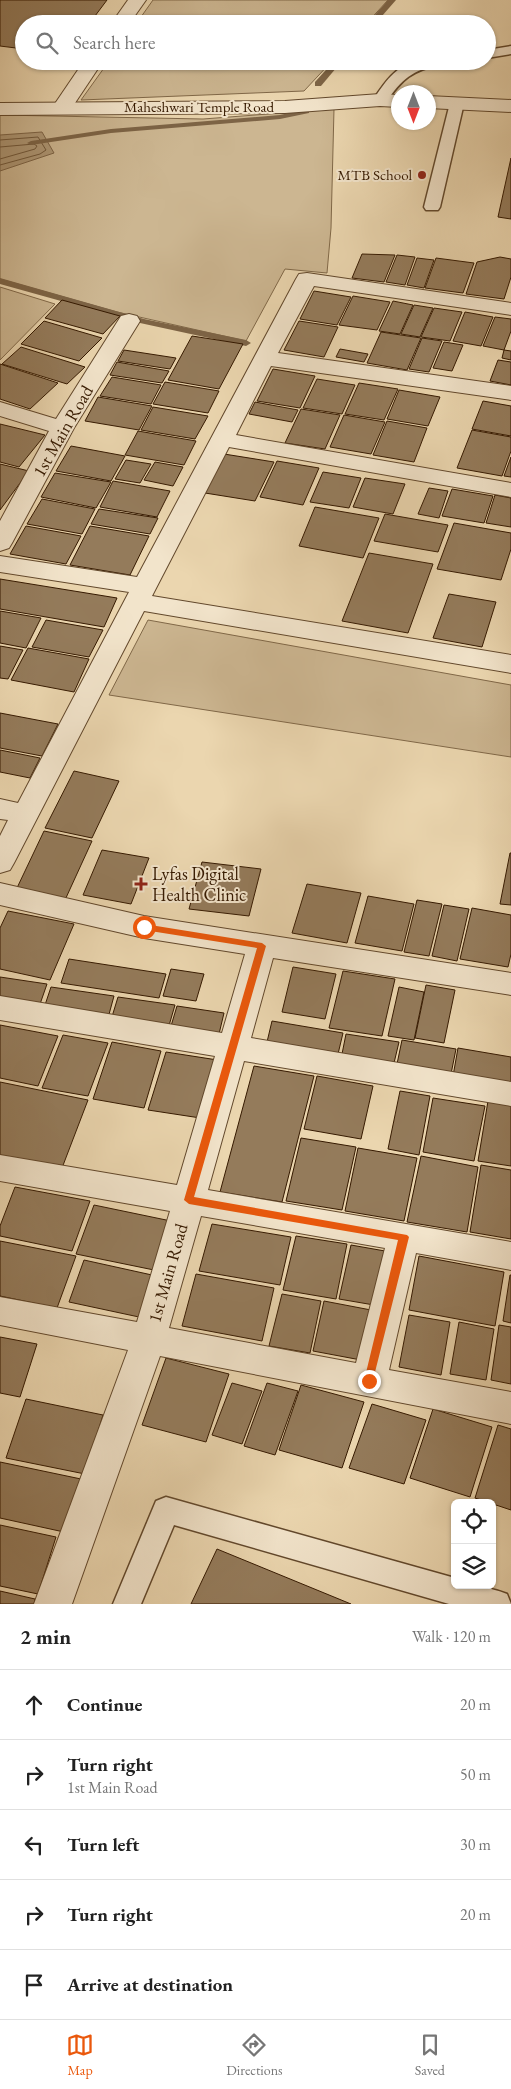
<!DOCTYPE html>
<meta charset="utf-8">
<style>
body{margin:0;font-family:"EB Garamond",serif;background:#f2f2f2;color:#222}
.controls{position:absolute;right:15px;bottom:15px;display:grid;overflow:hidden;border-radius:8px;box-shadow:0 1px 4px #0004}
.controls button{width:45px;height:45px;display:grid;place-items:center;padding:0;border:0;border-bottom:1px solid #e0e0e0;background:#fff;color:#222;font:25px sans-serif}
.compass{position:absolute;left:391px;top:85px;width:45px;height:45px;border-radius:50%;background:#fff;box-shadow:0 1px 4px #0004;rotate:180deg}
.stop{position:absolute;width:15px;height:15px;margin:-11px;border:4px solid #ea580c;border-radius:50%;background:#fff}
.stop.end{background:#ea580c;border-color:#fff;box-shadow:0 1px 5px #0008}
.list{margin:0;padding:0;list-style:none}
h2{display:flex;justify-content:space-between;align-items:center;height:65px;margin:0;padding:0 20px;font-size:21px}
h2 small{font-size:16px;font-weight:400;color:#767676}
.list li{display:grid;grid-template-columns:32px 1fr auto;gap:15px;align-items:center;box-sizing:border-box;height:70px;padding:0 20px;border-top:1px solid #e0e0e0}
.list b{display:block;font-size:19px;white-space:nowrap}
.list p{margin:0;font-size:16px;white-space:nowrap;color:#767676}
.list em{font-size:16px;font-style:normal;color:#767676}
.icon{flex:none;width:28px;height:28px;fill:none;stroke:currentColor;stroke-width:2;stroke-linecap:round;stroke-linejoin:round}
.map{position:relative;flex:none;width:511px;height:1604px;overflow:hidden}
.search{position:absolute;background:#fff;box-shadow:0 1px 4px #0004;left:15px;right:15px;top:15px;height:55px;display:flex;align-items:center;gap:12px;box-sizing:border-box;padding:0 18px;border-radius:28px;color:#767676;font-size:19px}
.sheet{height:415px;background:#fff}
nav{display:flex;justify-content:space-around;align-items:center;box-sizing:border-box;height:70px;border-top:1px solid #e0e0e0;background:#fff;font-size:14px;color:#767676}
nav a{display:grid;justify-items:center;gap:2px}
nav .on{color:#ea580c}
.map>svg:first-child{display:block}
</style>
<div class="map">
<svg width="511" height="1604" viewBox="0 0 511 1604">
<rect width="100%" height="100%" fill="#ebd6af"/>
<filter id="stains"><feTurbulence type="fractalNoise" baseFrequency=".004" numOctaves="4"/><feColorMatrix values="0 0 0 0 .2 0 0 0 0 .09 0 0 0 0 .02 0 0 0 .5 -.17"/></filter>
<radialGradient id="worn" r=".72"><stop offset=".6" stop-color="#630" stop-opacity="0"/><stop offset="1" stop-color="#630" stop-opacity=".3"/></radialGradient>
<g fill="#ccb691" stroke="#806848">
<polygon points="153,0 388,0 366,24 136,24"/>
<polygon points="109,61 332,61 304,91 81,100"/>
<polygon points="334,109 331,228 327,273 285,269 246,341 117,312 0,279 0,115 203,119"/>
<polygon points="0,287 55,304 0,360"/>
<polygon points="148,620 511,685 511,757 109,695"/>
</g>
<polygon fill="#ad9674" stroke="#7d6446" points="42,132 54,153 0,171 0,135"/>
<g fill="none" stroke-linecap="round" stroke-linejoin="round">
<g stroke="#71583a" stroke-width="1">
<polyline points="0,140 38,137 46,150 40,154 0,165"/>
<polyline points="0,147 34,144 37,146 35,149 0,159"/>
</g>
<g fill="#7d6446" fill-rule="evenodd">
<polygon points="388,0 396,0 375,24 367,24"/>
<polygon points="334,61 342,61 321,86 315,86 315,82"/>
<polygon points="306,109 309,109 309,113 280,119 111,133 31,145 27,143 31,141 111,129 280,115"/>
<polygon points="0,278 144,319 246,340 251,343 246,346 140,323 0,284"/>
</g>
</g>
<g fill="#947b5b" stroke="#351900">
<polygon points="0,0 107,0 89,24 24,24 24,49 0,46"/>
<polygon points="511,158 511,219 498,217"/>
<polygon points="362,254 395,255 384,282 352,278"/>
<polygon points="397,255 415,257 405,285 386,282"/>
<polygon points="500,257 511,259 511,277 504,299 466,294 477,262"/>
<polygon points="417,258 434,260 424,288 407,285"/>
<polygon points="436,258 474,263 463,293 425,288"/>
<polygon points="314,291 351,297 337,325 300,319"/>
<polygon points="353,296 390,302 377,330 339,325"/>
<polygon points="62,300 120,316 103,334 45,318"/>
<polygon points="393,301 413,305 400,334 379,331"/>
<polygon points="414,305 433,308 420,337 401,334"/>
<polygon points="434,308 462,312 450,341 421,337"/>
<polygon points="465,312 493,317 481,346 453,341"/>
<polygon points="495,317 511,319 511,331 504,350 483,346"/>
<polygon points="44,321 102,338 79,361 21,344"/>
<polygon points="299,321 338,327 324,357 284,350"/>
<polygon points="381,332 421,338 407,370 367,363"/>
<polygon points="192,336 243,344 219,389 168,380"/>
<polygon points="422,338 442,341 429,372 409,369"/>
<polygon points="444,342 463,345 452,371 433,368"/>
<polygon points="21,347 85,367 67,384 2,364"/>
<polygon points="340,349 368,354 364,362 336,357"/>
<polygon points="124,350 176,358 170,369 118,361"/>
<polygon points="504,350 511,351 511,360 502,358"/>
<polygon points="498,360 511,362 511,385 490,381"/>
<polygon points="117,362 169,371 162,383 110,375"/>
<polygon points="0,364 58,383 30,409 0,399"/>
<polygon points="273,369 315,376 300,408 257,401"/>
<polygon points="112,377 161,385 151,404 100,396"/>
<polygon points="317,379 355,385 342,414 303,408"/>
<polygon points="165,382 219,391 208,413 153,404"/>
<polygon points="359,383 398,389 384,420 345,414"/>
<polygon points="399,390 440,397 428,426 387,419"/>
<polygon points="98,397 152,406 139,430 85,421"/>
<polygon points="483,401 511,406 511,436 472,429"/>
<polygon points="255,402 298,410 292,422 249,414"/>
<polygon points="153,407 208,416 195,439 141,430"/>
<polygon points="301,409 340,415 325,449 285,443"/>
<polygon points="344,415 385,422 371,454 330,447"/>
<polygon points="387,421 427,428 414,462 373,455"/>
<polygon points="0,424 45,435 19,467 0,462"/>
<polygon points="472,430 511,437 511,451 502,476 457,468"/>
<polygon points="138,431 196,441 184,465 125,455"/>
<polygon points="71,446 125,456 111,481 56,471"/>
<polygon points="224,454 274,462 255,501 205,493"/>
<polygon points="511,457 511,477 504,476"/>
<polygon points="126,460 151,464 140,483 115,479"/>
<polygon points="277,461 319,468 303,505 260,497"/>
<polygon points="155,462 183,467 173,486 144,480"/>
<polygon points="0,464 29,471 0,510"/>
<polygon points="323,472 361,478 349,508 310,502"/>
<polygon points="55,473 111,482 96,508 41,497"/>
<polygon points="365,478 405,484 393,514 353,507"/>
<polygon points="113,481 170,491 157,517 100,507"/>
<polygon points="429,488 448,491 439,518 418,514"/>
<polygon points="452,489 493,496 484,523 442,516"/>
<polygon points="495,495 511,498 511,527 486,523"/>
<polygon points="42,499 95,509 82,534 27,524"/>
<polygon points="315,507 379,518 363,558 299,546"/>
<polygon points="99,509 158,518 150,534 91,524"/>
<polygon points="385,514 448,525 438,552 374,541"/>
<polygon points="454,523 511,533 511,549 501,580 437,569"/>
<polygon points="26,526 81,536 66,564 10,554"/>
<polygon points="90,526 149,536 130,575 70,565"/>
<polygon points="369,553 433,564 408,633 342,621"/>
<polygon points="0,579 117,598 104,627 0,609"/>
<polygon points="449,594 496,602 482,647 433,638"/>
<polygon points="0,611 41,618 26,648 0,643"/>
<polygon points="46,620 103,630 89,657 32,647"/>
<polygon points="0,646 23,650 8,679 0,678"/>
<polygon points="28,648 89,659 74,692 11,680"/>
<polygon points="0,713 58,724 42,756 0,748"/>
<polygon points="0,750 40,758 30,778 0,772"/>
<polygon points="74,771 119,781 92,838 45,828"/>
<polygon points="44,831 92,841 65,900 16,890"/>
<polygon points="102,850 149,858 131,904 83,895"/>
<polygon points="510,853 511,853 511,905 500,904"/>
<polygon points="202,862 261,869 249,916 189,909"/>
<polygon points="307,884 361,893 347,943 292,933"/>
<polygon points="368,896 414,904 402,951 355,943"/>
<polygon points="417,900 442,904 429,956 404,952"/>
<polygon points="444,905 469,909 457,961 432,956"/>
<polygon points="472,908 511,915 511,954 508,967 460,959"/>
<polygon points="8,911 74,924 50,980 0,969 0,928"/>
<polygon points="69,959 166,974 159,998 61,983"/>
<polygon points="293,967 336,974 325,1019 282,1012"/>
<polygon points="171,969 204,974 196,1001 163,996"/>
<polygon points="343,971 395,979 382,1036 329,1028"/>
<polygon points="0,977 47,984 39,1007 0,1001"/>
<polygon points="426,985 455,990 444,1043 415,1038"/>
<polygon points="51,987 114,996 108,1018 44,1008"/>
<polygon points="399,987 424,992 414,1040 388,1036"/>
<polygon points="118,997 175,1005 168,1029 111,1020"/>
<polygon points="177,1006 224,1013 219,1034 171,1026"/>
<polygon points="272,1021 343,1033 338,1054 267,1042"/>
<polygon points="0,1025 58,1036 38,1086 0,1078"/>
<polygon points="346,1034 399,1042 394,1063 342,1054"/>
<polygon points="63,1035 108,1043 88,1096 42,1088"/>
<polygon points="402,1040 456,1049 451,1074 397,1064"/>
<polygon points="112,1042 161,1051 144,1108 93,1099"/>
<polygon points="458,1048 511,1057 511,1086 453,1076"/>
<polygon points="166,1052 224,1061 207,1119 148,1110"/>
<polygon points="254,1066 314,1076 282,1202 220,1192"/>
<polygon points="317,1076 373,1086 361,1139 304,1129"/>
<polygon points="0,1082 88,1100 62,1168 0,1155"/>
<polygon points="400,1091 430,1096 419,1155 388,1149"/>
<polygon points="433,1098 485,1106 474,1161 423,1152"/>
<polygon points="488,1101 511,1105 511,1166 478,1161"/>
<polygon points="301,1138 356,1147 342,1210 286,1201"/>
<polygon points="358,1148 417,1158 404,1221 345,1211"/>
<polygon points="421,1156 478,1167 467,1232 407,1222"/>
<polygon points="481,1165 511,1170 511,1239 470,1232"/>
<polygon points="15,1187 90,1201 72,1251 0,1236 0,1226"/>
<polygon points="94,1205 171,1221 154,1270 76,1254"/>
<polygon points="212,1224 291,1237 280,1285 199,1271"/>
<polygon points="296,1236 347,1244 336,1299 283,1290"/>
<polygon points="0,1241 76,1256 57,1308 0,1296"/>
<polygon points="351,1245 385,1251 374,1305 339,1299"/>
<polygon points="419,1256 504,1272 495,1326 409,1310"/>
<polygon points="84,1260 152,1275 139,1317 69,1302"/>
<polygon points="196,1274 274,1288 262,1341 182,1326"/>
<polygon points="510,1275 511,1275 511,1323 503,1321"/>
<polygon points="282,1294 321,1301 310,1353 269,1346"/>
<polygon points="324,1301 371,1310 361,1360 313,1351"/>
<polygon points="409,1315 450,1322 441,1375 399,1367"/>
<polygon points="459,1322 494,1329 486,1380 450,1374"/>
<polygon points="499,1325 511,1327 511,1384 491,1380"/>
<polygon points="0,1337 37,1344 20,1397 0,1393"/>
<polygon points="166,1358 229,1374 206,1442 142,1425"/>
<polygon points="232,1383 262,1391 242,1444 212,1435"/>
<polygon points="267,1383 298,1391 275,1455 244,1446"/>
<polygon points="301,1385 364,1402 342,1468 279,1450"/>
<polygon points="26,1399 103,1415 85,1474 6,1458"/>
<polygon points="372,1404 426,1420 404,1484 349,1468"/>
<polygon points="433,1409 492,1427 470,1497 410,1478"/>
<polygon points="498,1425 511,1429 511,1510 475,1498"/>
<polygon points="0,1462 81,1479 64,1532 0,1518"/>
<polygon points="0,1525 56,1537 38,1594 0,1586"/>
<polygon points="217,1549 351,1604 191,1604"/>
<polygon points="0,1591 35,1599 34,1604 0,1604"/>
</g>
<g fill="none" stroke-linecap="round" stroke-linejoin="round">
<g stroke="#62482c" stroke-width="3">
<g id="service">
<polygon points="511,46 511,54 487,58 487,50"/>
<path d="M416 61H443L441 64C411 71 403 78 385 103H375L373 100C385 82 395 67 416 61Z"/>
<polygon points="457,99 462,100 464,103 440,207 438,210 426,210 424,207 450,103 452,100"/>
<path d="M166 1497 455 1578V1585C474 1585 489 1587 507 1594L511 1604H449L174 1525 141 1604H113L156 1501Z"/>
</g>
</g>
<g stroke="#62482c" stroke-width="2">
<g id="minor">
<polygon points="128,0 146,0 129,24 111,24"/>
<polygon points="84,61 103,61 69,112 62,114 55,112 52,108"/>
<polygon points="307,273 511,303 511,315 314,286 278,353 511,386 511,400 271,366 236,435 511,483 511,497 229,447 152,596 511,655 511,673 144,611 14,863 10,870 0,873 0,836 8,820 0,819 0,799 18,803 129,592 0,572 0,556 137,577 296,279 299,274"/>
<polygon points="129,314 137,316 140,321 74,428 12,543 9,548 0,551 0,521 49,431 0,416 0,402 56,419 121,316"/>
<path d="M0 883 144 916 511 973V995L273 958 251 1038 511 1082V1106L244 1061 208 1190 511 1242V1270L416 1253 389 1370 511 1392V1424L160 1356 72 1604H34L128 1350 0 1325V1297L137 1322 170 1211 0 1181V1155L177 1185 215 1056 0 1020V996L222 1033 245 954 144 938 0 905ZM201 1216 385 1248 356 1363 169 1328Z"/>
</g>
</g>
<g stroke="#62482c" stroke-width="2">
<g id="tertiary">
<polygon points="380,94 398,95 398,107 380,106 285,113 0,115 0,103 285,101"/>
<polygon points="428,96 511,100 511,112 428,108"/>
</g>
</g>
<use href="#service" fill="#f2e4cb" fill-rule="evenodd"/>
<use href="#minor" fill="#f2e4cb" fill-rule="evenodd"/>
<use href="#tertiary" fill="#f2e4cb" fill-rule="evenodd"/>
</g>
<polygon fill="#ea580c" points="144,924 262,943 266,946 194,1197 407,1235 409,1237 372,1384 365,1384 364,1381 398,1240 189,1204 184,1200 257,948 144,930 139,927"/>
<g fill="#8f2418" stroke="#f2e4cb" stroke-width="2">
<circle cx="422" cy="175" r="5"/>
<path d="M138.5 876.5h5v5h5v5h-5v5h-5v-5h-5v-5h5z"/>
</g>
<g text-anchor="middle" stroke-width="4" stroke-linejoin="round" paint-order="stroke">
<g font-size="15" fill="#351900" stroke="#f2e4cb">
<text x="199" y="112">Maheshwari Temple Road</text>
</g>
<g font-size="15" fill="#351900" stroke="#f2e4cb" text-anchor="end">
<text x="412" y="180">MTB School</text>
</g>
<g font-size="18" fill="#351900" stroke="#f2e4cb">
<text transform="translate(63 431) rotate(-60)" y="6">1st Main Road</text>
<text transform="translate(168 1273) rotate(-74)" y="6">1st Main Road</text>
</g>
<g font-size="18" fill="#351900" stroke="#f2e4cb" text-anchor="start">
<text x="152" y="880">Lyfas Digital<tspan x="152" dy="21">Health Clinic</tspan></text>
</g>
</g>
<rect width="100%" height="100%" filter="url(#stains)"/>
<rect width="100%" height="100%" fill="url(#worn)"/>
</svg>
<div class="controls">
<button><svg class="icon" aria-label="locate" viewBox="0 0 24 24"><circle cx="12" cy="12" r="6"/><path d="M12 2v4M12 18v4M2 12h4M18 12h4"/></svg></button>
<button><svg class="icon" aria-label="layers" viewBox="0 0 24 24"><path d="M12 4l9 5-9 5-9-5zM3 14l9 5 9-5"/></svg></button>
</div>
<svg class="compass" viewBox="-18 -18 36 36"><path d="M0-13l5 13h-10z" fill="#e53935"/><path d="M0 13l5-13h-10z" fill="#767676"/></svg>
<div class="stop" style="left:144px;top:927px"></div>
<div class="stop end" style="left:369px;top:1381px"></div>
<div class="search"><svg class="icon" aria-label="search" viewBox="0 0 24 24"><circle cx="10" cy="10" r="6"/><path d="M15 15l6 6"/></svg>Search here</div>
</div>
<section class="sheet">
<h2>2 min<small>Walk · 120 m</small></h2>
<ul class="list">
<li><svg class="icon" aria-label="ahead" viewBox="0 0 24 24"><path d="M12 20V5M6 11l6-6 6 6"/></svg><div><b>Continue</b></div><em>20 m</em></li>
<li><svg class="icon" aria-label="right" viewBox="0 0 24 24"><path d="M7 20v-9h11M14 6l5 5-5 5"/></svg><div><b>Turn right</b><p>1st Main Road</p></div><em>50 m</em></li>
<li><svg class="icon" aria-label="left" viewBox="0 0 24 24"><path d="M17 20v-9H6M10 6l-5 5 5 5"/></svg><div><b>Turn left</b></div><em>30 m</em></li>
<li><svg class="icon" aria-label="right" viewBox="0 0 24 24"><path d="M7 20v-9h11M14 6l5 5-5 5"/></svg><div><b>Turn right</b></div><em>20 m</em></li>
<li><svg class="icon" aria-label="arrive" viewBox="0 0 24 24"><path d="M6 21V4h12l-3 4 3 4H6"/></svg><div><b>Arrive at destination</b></div></li>
</ul>
</section>
<nav>
<a class="on"><svg class="icon" aria-label="map" viewBox="0 0 24 24"><path d="M3 6l6-2 6 2 6-2v14l-6 2-6-2-6 2zM9 4v14M15 6v14"/></svg>Map</a>
<a><svg class="icon" aria-label="directions" viewBox="0 0 24 24"><path d="M12 3l9 9-9 9-9-9zM9 14v-3h6M13 9l2 2-2 2"/></svg>Directions</a>
<a><svg class="icon" aria-label="saved" viewBox="0 0 24 24"><path d="M7 4h10v16l-5-4-5 4z"/></svg>Saved</a>
</nav>
